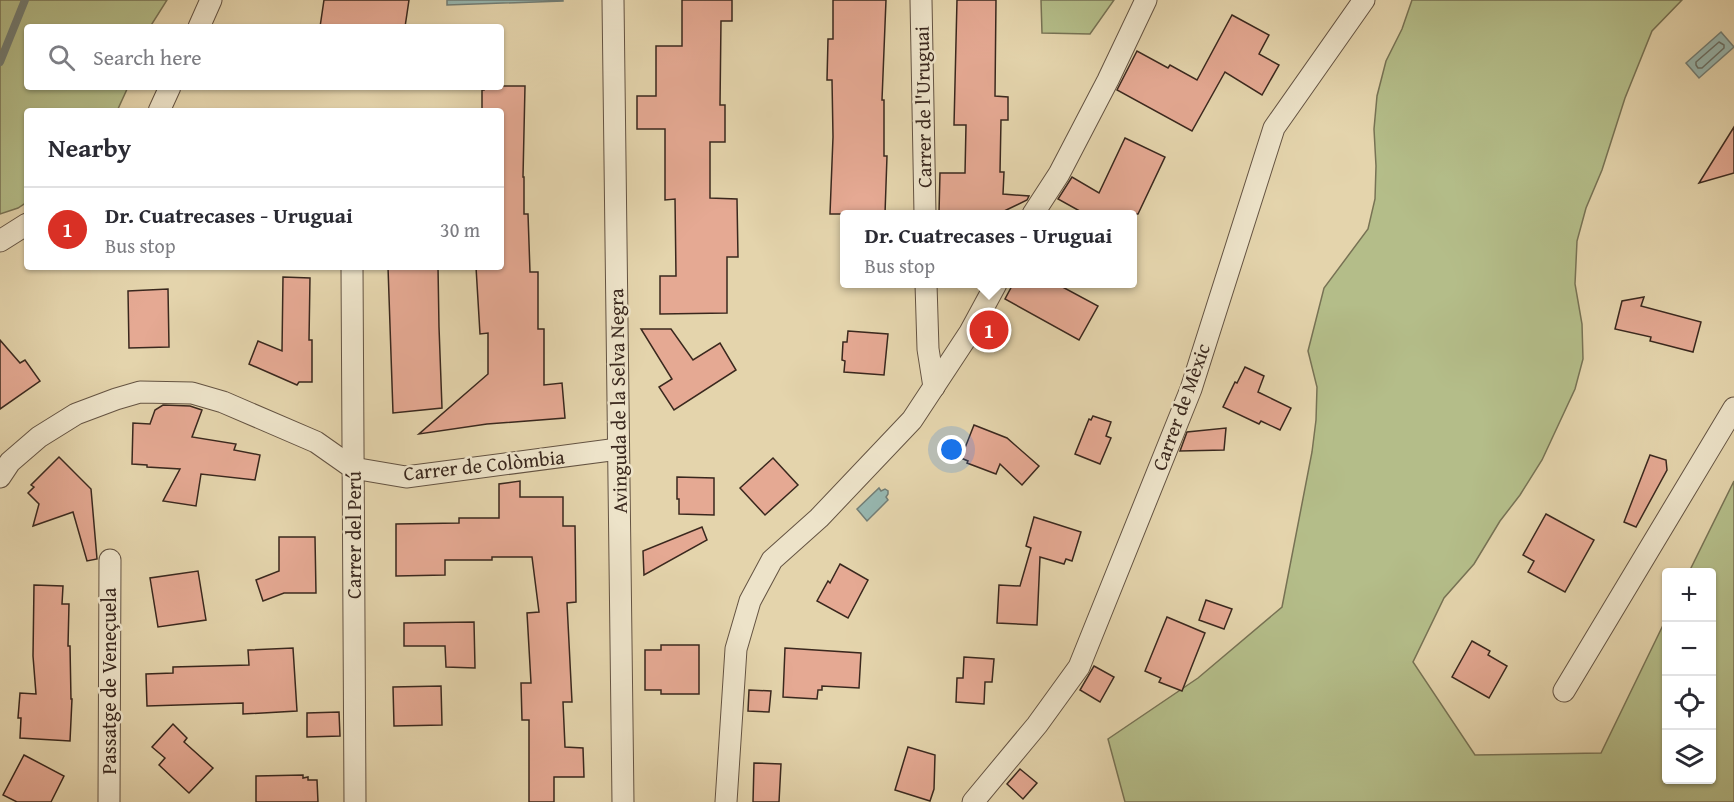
<!DOCTYPE html>
<meta charset="utf-8">
<style>
body{margin:0;font-family:"Gentium Book Plus",serif;background:#f7f7f7;color:#2b2b33}
.controls{position:absolute;right:18px;bottom:18px;display:grid;overflow:hidden;border-radius:6px;box-shadow:0 2px 4px #0004}
.controls button{width:54px;height:54px;display:grid;place-items:center;padding:0;border:0;border-bottom:2px solid #e1e1e2;background:#fff;color:#2b2b33;font:30px sans-serif}
.you{position:absolute;left:952px;top:450px;width:21px;height:21px;margin:-15px;border:4px solid #fff;border-radius:50%;background:#1a73e8;box-shadow:0 0 0 9px #1a73e833}
.badge{display:grid;place-items:center;width:39px;height:39px;border-radius:50%;background:#d93025;color:#fff;font-size:20px;font-weight:700}
.pin{position:absolute;translate:-50% -50%;border:3px solid #fff;box-shadow:0 2px 6px #0006}
.popup{position:absolute;left:840px;top:210px;width:297px;height:78px;box-sizing:border-box;display:grid;place-content:center;border-radius:6px;background:#fff;filter:drop-shadow(0 2px 4px #0005);font-size:20px;white-space:nowrap;color:#7c7c81}
.popup b{font-size:22px;color:#2b2b33}
.popup::after{content:'';position:absolute;left:50%;top:100%;margin-left:-12px;border:12px solid transparent;border-top-color:#fff}
.list{margin:0;padding:0;list-style:none}
h2{display:flex;justify-content:space-between;align-items:center;height:78px;margin:0;padding:0 24px;font-size:26px}
h2 small{font-size:20px;font-weight:400;color:#7c7c81}
.list li{display:grid;grid-template-columns:39px 1fr auto;gap:18px;align-items:center;box-sizing:border-box;height:84px;padding:0 24px;border-top:2px solid #e1e1e2}
.list b{display:block;font-size:22px;white-space:nowrap}
.list p{margin:0;font-size:20px;white-space:nowrap;color:#7c7c81}
.list em{font-size:20px;font-style:normal;color:#7c7c81}
.icon{flex:none;width:33px;height:33px;fill:none;stroke:currentColor;stroke-width:2;stroke-linecap:round;stroke-linejoin:round}
.map{position:relative;flex:none;width:1734px;height:802px;overflow:hidden}
.search{position:absolute;background:#fff;box-shadow:0 2px 4px #0004;left:24px;top:24px;width:480px;height:66px;display:flex;align-items:center;gap:15px;box-sizing:border-box;padding:0 21px;border-radius:6px;color:#7c7c81;font-size:22px}
.panel{position:absolute;background:#fff;box-shadow:0 2px 4px #0004;left:24px;top:108px;width:480px;height:162px;border-radius:6px}
.map>svg:first-child{display:block}
</style>
<div class="map">
<svg width="1734" height="802" viewBox="0 0 1734 802">
<rect width="100%" height="100%" fill="#e4d4ac"/>
<filter id="stains"><feTurbulence type="fractalNoise" baseFrequency=".00333" numOctaves="4"/><feColorMatrix values="0 0 0 0 .2 0 0 0 0 .09 0 0 0 0 .02 0 0 0 .5 -.17"/></filter>
<radialGradient id="worn" r=".72"><stop offset=".6" stop-color="#630" stop-opacity="0"/><stop offset="1" stop-color="#630" stop-opacity=".3"/></radialGradient>
<g fill="#b4bd89" stroke="#777254" stroke-width="1.5">
<polygon points="0,0 167,0 150,27 27,27 27,87 128,87 117,111 27,111 27,202 18,208 0,214"/>
<polygon points="1041,0 1114,0 1090,34 1042,33"/>
<polygon points="1412,0 1682,0 1652,31 1625,98 1602,170 1586,208 1577,241 1575,284 1582,324 1583,359 1575,389 1542,460 1520,495 1500,521 1474,564 1444,598 1413,662 1475,755 1601,753 1666,619 1666,780 1712,780 1712,572 1689,572 1734,481 1734,802 1125,802 1108,739 1198,678 1282,607 1312,452 1316,420 1317,387 1308,351 1324,288 1368,229 1375,199 1376,166 1374,129 1377,96 1386,61 1402,29"/>
</g>
<g fill="#97b7b0" stroke="#727e76" stroke-width="1.5">
<polygon points="447,0 563,0 563,1 447,5"/>
<polygon points="1721,32 1734,47 1699,78 1686,63"/>
<polygon points="879,488 881,491 885,489 888,491 888,494 886,497 888,500 867,521 857,509"/>
</g>
<g fill="none" stroke-linecap="round" stroke-linejoin="round">
<polygon stroke="#687067" stroke-width="1.5" points="1719,42 1724,45 1724,48 1702,68 1698,68 1696,65 1696,62"/>
<polyline stroke="#727e76" stroke-width="8" points="0,62 25,0"/>
</g>
<g fill="#e5a993" stroke="#3a281e" stroke-width="1.5">
<polygon points="324,0 409,0 405,27 320,27"/>
<polygon points="682,0 732,0 732,21 721,21 720,105 725,105 725,142 710,142 710,198 737,199 738,257 727,257 727,313 660,314 660,276 676,276 675,199 665,200 665,129 637,129 637,96 656,96 656,46 682,46"/>
<polygon points="833,0 886,0 882,100 884,100 884,156 887,156 885,214 830,214 833,137 832,80 827,80 828,39 833,39"/>
<polygon points="957,0 996,0 995,96 1008,97 1008,120 1001,120 1000,172 1004,172 1003,194 1029,196 1027,200 998,214 939,213 940,173 965,173 966,125 954,125"/>
<polygon points="1232,15 1269,35 1259,54 1279,65 1262,95 1225,72 1192,131 1117,90 1137,51 1168,68 1170,65 1197,80"/>
<polygon points="501,86 525,86 523,177 524,177 524,214 528,214 530,272 538,272 538,329 544,329 544,385 562,383 565,418 487,424 419,434 488,374 488,333 480,334 476,267 501,267 501,111 482,111 482,90 484,90 484,87"/>
<polygon points="1734,127 1734,173 1699,183"/>
<polygon points="1125,138 1165,157 1138,214 1085,214 1058,199 1072,177 1099,193"/>
<polygon points="388,267 438,267 439,327 442,408 393,413"/>
<polygon points="283,277 310,278 309,340 312,340 312,382 299,382 297,385 249,364 258,341 282,351"/>
<polygon points="1013,284 1057,284 1098,306 1079,340 1005,299"/>
<polygon points="168,289 169,347 129,348 128,291"/>
<polygon points="1644,297 1641,306 1701,322 1693,352 1650,341 1651,337 1615,329 1622,301"/>
<polygon points="641,329 671,329 693,360 720,343 736,370 674,410 659,387 672,379"/>
<polygon points="848,331 888,334 884,375 844,372 845,361 842,360 843,342 847,342"/>
<polygon points="0,340 20,363 25,360 40,381 0,409"/>
<polygon points="1245,367 1264,376 1258,392 1291,408 1280,430 1261,421 1259,424 1223,407 1235,382 1237,383"/>
<polygon points="163,405 190,406 202,410 192,437 236,444 234,450 260,455 255,480 201,474 196,506 163,501 180,469 147,467 147,465 132,464 133,423 150,424 155,410"/>
<polygon points="1093,416 1111,422 1106,436 1111,438 1100,464 1075,454 1089,419 1091,420"/>
<polygon points="974,425 1007,438 1039,466 1022,485 1000,464 996,474 967,463 968,461 961,458"/>
<polygon points="1226,428 1224,450 1180,451 1187,432"/>
<polygon points="1650,455 1666,460 1667,470 1636,527 1624,522"/>
<polygon points="59,457 91,489 97,559 87,561 73,512 33,526 39,504 28,493 34,487 31,485"/>
<polygon points="773,458 798,485 765,515 740,488"/>
<polygon points="677,477 714,478 714,515 679,514 679,499 677,499"/>
<polygon points="520,481 520,497 563,497 563,526 575,526 576,602 567,603 572,702 563,702 565,747 583,748 584,777 554,777 554,802 529,802 529,720 522,720 521,683 531,683 527,613 539,612 532,557 492,557 492,560 445,560 445,575 396,576 396,524 459,523 459,518 499,518 499,484"/>
<polygon points="1546,514 1594,540 1565,592 1528,572 1534,561 1523,555"/>
<polygon points="1034,517 1081,532 1072,561 1066,559 1064,564 1040,557 1037,625 997,623 999,585 1020,586 1031,548 1026,546"/>
<polygon points="702,527 707,540 644,575 643,551"/>
<polygon points="279,537 315,537 316,593 284,593 263,601 256,580 279,571"/>
<polygon points="840,564 868,580 848,618 817,601 828,581 830,583"/>
<polygon points="198,571 206,620 158,627 150,578"/>
<polygon points="34,585 63,586 62,604 69,604 68,646 70,646 71,699 72,699 70,741 20,738 21,718 18,718 20,693 36,694 33,656"/>
<polygon points="1206,600 1232,609 1224,629 1199,620"/>
<polygon points="1167,617 1205,633 1182,691 1159,682 1161,678 1145,671"/>
<polygon points="474,622 475,668 446,667 445,646 404,646 404,623"/>
<polygon points="1472,641 1490,651 1488,655 1507,666 1489,698 1452,677"/>
<polygon points="661,645 699,645 699,694 661,694 661,690 645,690 645,650 661,650"/>
<polygon points="293,648 297,711 243,714 243,703 147,706 146,674 173,673 173,667 249,665 248,650"/>
<polygon points="785,648 861,653 859,688 822,686 822,690 818,690 817,699 783,697"/>
<polygon points="964,657 994,659 992,682 985,682 984,704 956,702 957,678 963,678"/>
<polygon points="1094,666 1114,677 1100,702 1080,690"/>
<polygon points="441,686 442,725 394,726 393,687"/>
<polygon points="749,690 771,691 769,712 748,711"/>
<polygon points="339,712 340,736 307,737 307,713"/>
<polygon points="173,724 187,738 184,742 213,768 189,793 159,765 165,758 152,747"/>
<polygon points="908,747 935,755 934,789 930,801 895,790"/>
<polygon points="24,755 64,776 51,802 17,802 3,795"/>
<polygon points="754,763 781,764 779,802 753,802"/>
<polygon points="1020,769 1037,783 1023,799 1007,784"/>
<polygon points="303,775 303,778 308,777 308,780 317,780 318,802 256,802 256,776"/>
</g>
<g fill="none" stroke-linecap="round" stroke-linejoin="round">
<g stroke="#645342" stroke-width="23">
<g id="street">
<polyline points="613,0 623,802"/>
<polyline points="921,0 925,214"/>
<polyline points="199,27 211,0"/>
<polyline points="159,111 170,87"/>
<polyline points="1033,214 1059,174 1108,80 1146,0"/>
<polyline points="0,241 27,224"/>
<polyline points="352,267 355,802"/>
<polyline points="926,284 928,349 934,387"/>
<polyline points="0,477 10,462 39,437 76,414 116,399 140,392 192,393 223,402 316,442 353,468 406,477 618,449"/>
<polyline points="1564,691 1734,408"/>
<polyline points="109,802 110,560"/>
<polyline points="726,802 736,649 750,601 772,560 819,518 912,420 970,332 996,284"/>
<polyline points="973,802 1037,725 1079,667 1191,389 1274,128 1364,0"/>
</g>
</g>
<use href="#street" stroke="#ede3c9" stroke-width="21"/>
</g>
<g text-anchor="middle" stroke-width="5" stroke-linejoin="round" paint-order="stroke">
<g font-size="20" fill="#3a281e" stroke="#ede3c9">
<text transform="translate(923 107) rotate(-91)" y="7">Carrer de l'Uruguai</text>
<text transform="translate(618 401) rotate(-91)" y="7">Avinguda de la Selva Negra</text>
<text transform="translate(1181 407) rotate(-70)" y="7">Carrer de Mèxic</text>
<text transform="translate(484 465) rotate(-6)" y="7">Carrer de Colòmbia</text>
<text transform="translate(354 535) rotate(-90)" y="7">Carrer del Perú</text>
<text transform="translate(109 681) rotate(-90)" y="7">Passatge de Veneçuela</text>
</g>
</g>
<rect width="100%" height="100%" filter="url(#stains)"/>
<rect width="100%" height="100%" fill="url(#worn)"/>
</svg>
<div class="controls">
<button>+</button>
<button>−</button>
<button><svg class="icon" aria-label="locate" viewBox="0 0 24 24"><circle cx="12" cy="12" r="6"/><path d="M12 2v4M12 18v4M2 12h4M18 12h4"/></svg></button>
<button><svg class="icon" aria-label="layers" viewBox="0 0 24 24"><path d="M12 4l9 5-9 5-9-5zM3 14l9 5 9-5"/></svg></button>
</div>
<div class="you"></div>
<div class="pin badge" style="left:989px;top:330px">1</div>
<div class="popup"><b>Dr. Cuatrecases - Uruguai</b>Bus stop</div>
<div class="search"><svg class="icon" aria-label="search" viewBox="0 0 24 24"><circle cx="10" cy="10" r="6"/><path d="M15 15l6 6"/></svg>Search here</div>
<section class="panel">
<h2>Nearby<small></small></h2>
<ul class="list">
<li><span class="badge">1</span><div><b>Dr. Cuatrecases - Uruguai</b><p>Bus stop</p></div><em>30 m</em></li>
</ul>
</section>
</div>
